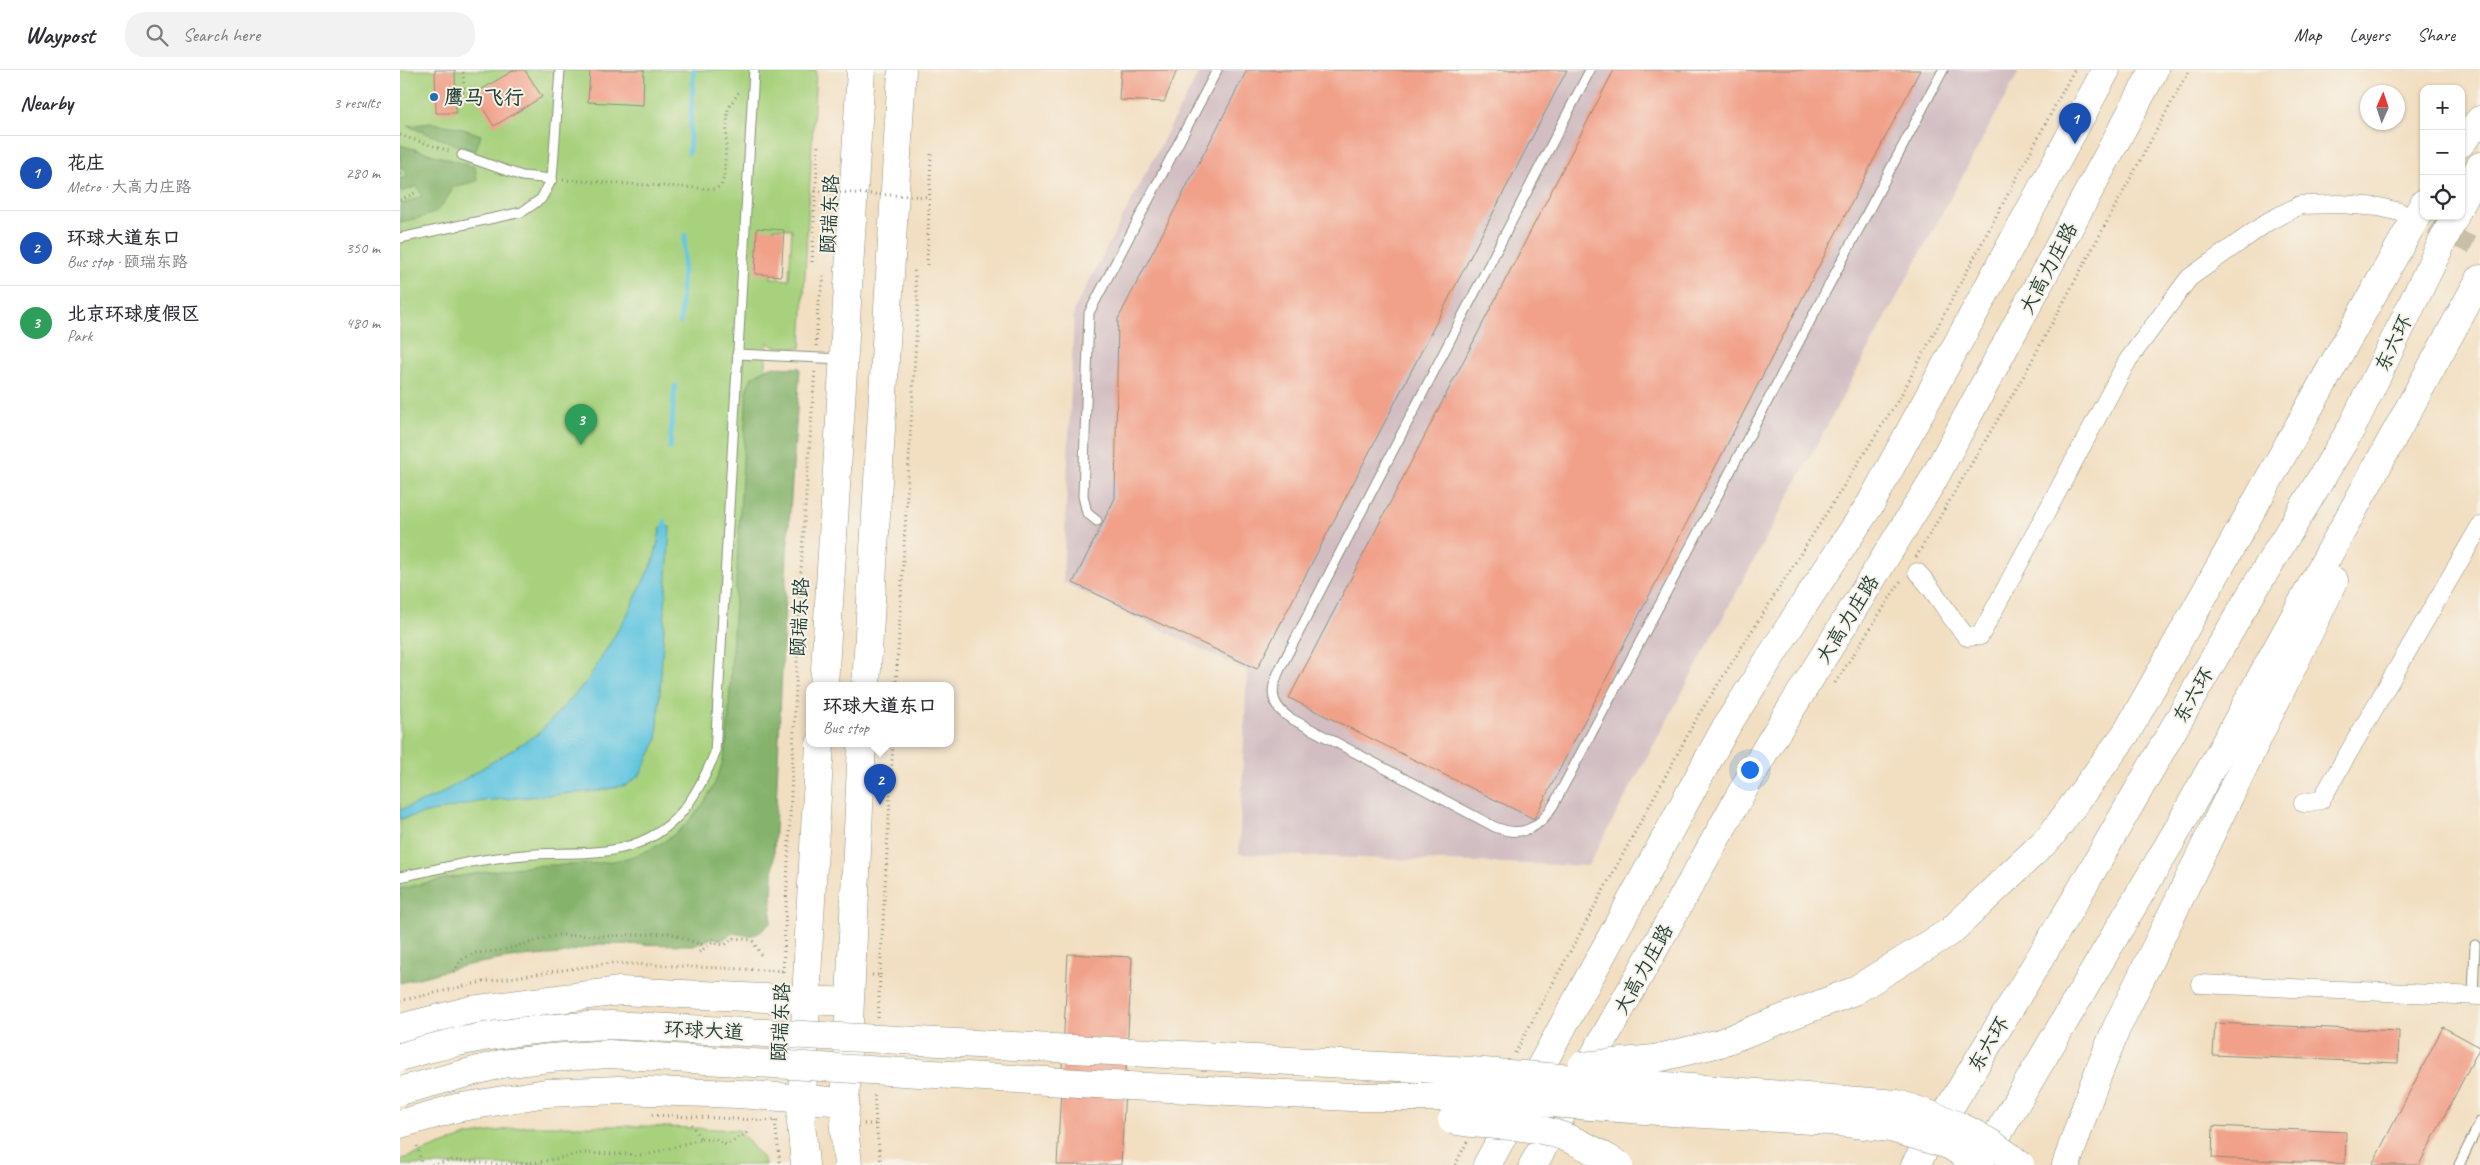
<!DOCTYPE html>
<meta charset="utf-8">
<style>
body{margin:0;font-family:Caveat,"LXGW WenKai TC",sans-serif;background:#f2f2f3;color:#2b2b33}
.controls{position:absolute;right:15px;top:15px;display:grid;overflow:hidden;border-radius:10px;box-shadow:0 1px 4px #0004}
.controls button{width:45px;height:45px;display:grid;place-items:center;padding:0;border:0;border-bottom:1px solid #e1e1e2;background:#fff;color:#2b2b33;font:25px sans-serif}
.compass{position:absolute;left:1960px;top:15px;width:45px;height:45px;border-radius:50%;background:#fff;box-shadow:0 1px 4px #0004;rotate:3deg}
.you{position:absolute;left:1349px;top:699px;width:18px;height:18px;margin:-12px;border:4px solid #fff;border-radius:50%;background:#1a73e8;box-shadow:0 0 0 8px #1a73e833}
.badge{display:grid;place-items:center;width:32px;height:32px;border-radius:50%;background:#1f6fb2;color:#fff;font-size:16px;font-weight:700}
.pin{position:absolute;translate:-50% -41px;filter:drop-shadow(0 1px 2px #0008)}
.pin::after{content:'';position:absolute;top:26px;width:18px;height:15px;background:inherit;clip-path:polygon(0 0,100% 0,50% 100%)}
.popup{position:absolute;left:406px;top:612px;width:148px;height:65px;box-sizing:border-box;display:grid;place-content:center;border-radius:10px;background:#fff;filter:drop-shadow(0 1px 4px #0005);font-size:16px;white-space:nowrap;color:#7c7c81}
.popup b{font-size:19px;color:#2b2b33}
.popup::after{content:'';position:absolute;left:50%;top:100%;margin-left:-10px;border:10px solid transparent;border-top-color:#fff}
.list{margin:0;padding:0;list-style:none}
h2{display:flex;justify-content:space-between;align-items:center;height:65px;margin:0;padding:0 20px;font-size:21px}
h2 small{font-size:16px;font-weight:400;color:#7c7c81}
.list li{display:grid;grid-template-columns:32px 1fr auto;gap:15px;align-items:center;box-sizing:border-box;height:75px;padding:0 20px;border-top:1px solid #e1e1e2}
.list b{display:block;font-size:19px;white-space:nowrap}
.list p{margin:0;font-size:16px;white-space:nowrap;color:#7c7c81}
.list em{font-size:16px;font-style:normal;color:#7c7c81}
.icon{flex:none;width:28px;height:28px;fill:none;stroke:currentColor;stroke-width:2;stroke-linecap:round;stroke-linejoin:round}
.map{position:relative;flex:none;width:2080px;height:1095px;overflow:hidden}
header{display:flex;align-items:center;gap:30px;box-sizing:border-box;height:70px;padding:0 25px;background:#fff;border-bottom:1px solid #e1e1e2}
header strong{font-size:24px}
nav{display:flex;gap:28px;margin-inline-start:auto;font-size:18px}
.search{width:350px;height:45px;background:#f2f2f3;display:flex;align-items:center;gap:12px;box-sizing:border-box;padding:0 18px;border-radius:20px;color:#7c7c81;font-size:19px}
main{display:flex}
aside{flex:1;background:#fff}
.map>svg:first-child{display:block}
</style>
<header>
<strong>Waypost</strong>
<div class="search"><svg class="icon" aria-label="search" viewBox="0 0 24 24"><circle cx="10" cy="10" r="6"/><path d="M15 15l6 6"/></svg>Search here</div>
<nav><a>Map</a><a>Layers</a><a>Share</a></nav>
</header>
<main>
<aside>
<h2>Nearby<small>3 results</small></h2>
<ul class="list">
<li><span class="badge" style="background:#1a4fb4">1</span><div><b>花庄</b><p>Metro · 大高力庄路</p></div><em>280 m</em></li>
<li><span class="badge" style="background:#1a4fb4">2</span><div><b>环球大道东口</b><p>Bus stop · 颐瑞东路</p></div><em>350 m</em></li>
<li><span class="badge" style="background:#2e9e5b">3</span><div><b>北京环球度假区</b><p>Park</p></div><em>480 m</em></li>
</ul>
</aside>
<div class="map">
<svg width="2080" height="1095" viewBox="0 0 2080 1095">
<rect width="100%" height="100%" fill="#f7f3e8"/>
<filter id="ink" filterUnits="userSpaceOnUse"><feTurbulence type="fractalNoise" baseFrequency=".02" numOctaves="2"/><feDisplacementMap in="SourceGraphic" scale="10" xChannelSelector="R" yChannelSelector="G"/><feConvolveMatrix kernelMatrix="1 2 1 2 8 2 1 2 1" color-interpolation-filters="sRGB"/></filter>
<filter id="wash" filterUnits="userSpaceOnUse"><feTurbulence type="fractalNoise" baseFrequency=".0096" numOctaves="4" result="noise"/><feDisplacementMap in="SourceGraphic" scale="20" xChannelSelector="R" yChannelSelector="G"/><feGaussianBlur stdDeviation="1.12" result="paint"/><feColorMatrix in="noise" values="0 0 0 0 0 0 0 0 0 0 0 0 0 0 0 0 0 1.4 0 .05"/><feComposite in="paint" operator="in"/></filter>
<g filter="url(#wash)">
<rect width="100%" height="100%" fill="#f2dfc2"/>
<polygon fill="#d2bec2" points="800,0 1620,0 1188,796 839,784 847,601 663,512 674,240"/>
<g fill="#a7d17d" stroke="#638758" fill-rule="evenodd">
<path d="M0 0H416L401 278 376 277 367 273 340 752 279 788 0 828ZM374 158 392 159 389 210 371 208Z"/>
<polygon points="126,1056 242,1056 339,1060 364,1090 365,1095 0,1095 0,1090 66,1066"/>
</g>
<g fill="#85b36c" stroke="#527850">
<polygon points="31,53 57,57 81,65 75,82 8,56"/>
<path d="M0 75 75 97 77 111 53 117C38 147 31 145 0 152V135L22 126 17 116 0 122V109L8 107 3 97 0 98Z"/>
<path d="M370 297 400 298 387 483 371 852C357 867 353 867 333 863L322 870 312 868 295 875 199 874 161 884 109 888 63 896 0 913V819C43 808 87 801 131 796 156 794 182 796 207 792 271 784 319 734 327 670L347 318 352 307Z"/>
</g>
<polygon fill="#63c6e0" stroke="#41828a" points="261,457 270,457 257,670 240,705 227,715 197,721 82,731 0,749 0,740 37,726 139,663 188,610 228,543 254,489"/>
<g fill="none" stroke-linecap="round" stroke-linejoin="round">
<g stroke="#63c6e0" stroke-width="5">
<polyline points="289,83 294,0"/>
<polyline points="280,253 285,165"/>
<polyline points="270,378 275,316"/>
<polyline points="264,463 265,452"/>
</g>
</g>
<g id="blocks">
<g fill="#f1a089">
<polygon points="35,0 55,0 56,43 36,43"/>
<polygon points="114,0 125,0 142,27 94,56 74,24"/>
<polygon points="190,0 244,0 243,35 188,32"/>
<polygon points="721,0 777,0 764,32 719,30"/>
<polygon points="847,0 1167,0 857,599 673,513 715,428 718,249"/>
<polygon points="1214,0 1520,0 1134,749 889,628"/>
<polygon points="357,158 384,160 381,206 355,204"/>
<polygon points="668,884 732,887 721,1095 657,1095"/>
<polygon points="1815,953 1999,961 1998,993 1813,985"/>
<polygon points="2043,957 2080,977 2019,1095 1972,1095"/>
<polygon points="1813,1056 1946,1062 1945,1094 1812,1088"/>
</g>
</g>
</g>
<g filter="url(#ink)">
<use href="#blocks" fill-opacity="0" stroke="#888e7b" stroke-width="1"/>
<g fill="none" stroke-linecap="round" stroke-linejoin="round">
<polyline stroke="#c8bfa6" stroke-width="18" stroke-dasharray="18 9" stroke-linecap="butt" points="2007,145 2080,179"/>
<g stroke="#888e7b" stroke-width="11">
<g id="lane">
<path d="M1190 0 885 589C873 612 864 631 890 648L1095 757C1122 768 1139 759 1154 734L1543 0"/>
<polyline points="62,85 122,106 152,109"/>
<polyline points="0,168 122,142 141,129 152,109 160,0"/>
<polyline points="337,284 442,289"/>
<polyline points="697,451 687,443 683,426 689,243 817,0"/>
<path d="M0 807C41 798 82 788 124 785 152 782 185 785 212 780 270 770 294 734 315 683L354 0"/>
<polyline points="2073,926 2075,875"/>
<polyline points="2059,1095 2080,1052"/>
</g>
</g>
<g stroke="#888e7b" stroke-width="19">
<g id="street">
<path d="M1517 502C1537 522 1548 546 1567 567L1580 566 1728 290 1789 208 1869 151 1900 135 1940 134 1979 137 2000 142"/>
<polyline points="1903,733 1921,730 2080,456"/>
<polyline points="1800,914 2080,926"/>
</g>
</g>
<g stroke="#888e7b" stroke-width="29">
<g id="primary">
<polyline points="424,616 461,0"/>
<polyline points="466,616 502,0"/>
<polyline points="0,958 71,940 220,921 449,932"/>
<polyline points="0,1054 56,1038 146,1023 218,1020 339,1024 445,1032"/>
<polyline points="405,1095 401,1052 409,865 420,674"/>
<polyline points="448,1095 444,1058 462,674"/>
<polyline points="1087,1095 1326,657 1399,542 1471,433 1706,0"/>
<polyline points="1133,1095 1366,679 1532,412 1754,0"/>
</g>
</g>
<g stroke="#888e7b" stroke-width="29">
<g id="highway">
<polyline points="2061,73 2080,50"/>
<polyline points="2061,134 2080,96"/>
<polyline points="1320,973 1454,921 1551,861 1650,767 1727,662 2024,133"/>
<polyline points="730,982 1071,1001"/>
<polyline points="728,1016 951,1027 1065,1027"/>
<polyline points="1580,1094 1774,766 2080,209"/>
<polyline points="1515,1095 1678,825 1847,531 1951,359 2055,146"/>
<polyline points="1666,1095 1692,1019 1716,959 1934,511"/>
</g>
</g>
<g stroke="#888e7b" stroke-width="3" stroke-dasharray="1 4" stroke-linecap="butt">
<polyline points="58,23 64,22 63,0"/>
<polyline points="0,65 52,82"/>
<polyline points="0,104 2,103"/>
<polyline points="163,110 314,119 321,116 324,108 328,39 340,20"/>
<polyline points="0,130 15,123"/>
<polyline points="412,192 418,76"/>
<polyline points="527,195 531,84"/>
<polyline points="416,276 418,236 425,203"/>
<polyline points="1516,487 1623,307 1789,0"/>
<polyline points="1435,613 1502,509"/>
<polyline points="496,616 518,233 514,198"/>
<polyline points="299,882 312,873 325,875 333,868 352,870 361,885"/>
<polyline points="54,902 61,890 74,883 99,881 158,865 208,866 269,863 306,876"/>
<polyline points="383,902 402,482 415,299"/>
<polyline points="472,905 480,905 478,949"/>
<polyline points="480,905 493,674"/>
<polyline points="0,931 82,912 210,893 386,901"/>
<polyline points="1115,983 1298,646 1500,327 1674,0"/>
<polyline points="252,1045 380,1051"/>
<polyline points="375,1051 380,1095"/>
<polyline points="464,1054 476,1054 474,1022"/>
<polyline points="476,1054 481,1095"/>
<polyline points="301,1069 316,1069 326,1075 345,1065 350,1057"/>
<polyline points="17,1076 22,1095"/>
<polyline points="32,1095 52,1090 105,1095 140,1092 183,1083 246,1085 301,1069 290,1053"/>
<polyline points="1055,1095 1067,1072"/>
</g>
<use href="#lane" stroke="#fff" stroke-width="9"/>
<use href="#street" stroke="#fff" stroke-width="18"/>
<use href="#primary" stroke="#fff" stroke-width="28"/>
<use href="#highway" stroke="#fff" stroke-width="28"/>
<g stroke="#888e7b" stroke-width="29" stroke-linecap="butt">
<g id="primary-bridge">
<path d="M0 987C69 965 138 957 211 955L730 982"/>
<polyline points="0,1021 101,994 150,988 209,984 728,1016"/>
</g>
</g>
<g stroke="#888e7b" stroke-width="29" stroke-linecap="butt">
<g id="highway-bridge">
<polyline points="1182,996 1254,989 1320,973"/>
<path d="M1071 1001 1497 1034C1546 1049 1580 1061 1620 1095"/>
<polyline points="1065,1027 1286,1043 1429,1051 1491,1058 1549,1075 1581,1095"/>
<path d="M1052 1050C1080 1056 1108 1054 1136 1059 1167 1064 1193 1080 1219 1095"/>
</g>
</g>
<polyline stroke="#888e7b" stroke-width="3" stroke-dasharray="1 4" stroke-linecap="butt" points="415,121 530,127"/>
<use href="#primary-bridge" stroke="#fff" stroke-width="28"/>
<use href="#highway-bridge" stroke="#fff" stroke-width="28"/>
</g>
</g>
<circle fill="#1f6fb2" stroke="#f7f3e8" stroke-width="2" cx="34" cy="27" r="5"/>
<g text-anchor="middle" stroke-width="4" stroke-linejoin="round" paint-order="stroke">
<g font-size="20" font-weight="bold" fill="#1f3d34" stroke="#f7f3e8" text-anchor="start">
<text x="44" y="34">鹰马飞行</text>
</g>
<g font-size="20" fill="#1f3d34" stroke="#f7f3e8">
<text transform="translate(429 144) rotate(-87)" y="7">颐瑞东路</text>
<text transform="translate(1648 198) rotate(-62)" y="7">大高力庄路</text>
<text transform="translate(1993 273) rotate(-64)" y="7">东六环</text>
<text transform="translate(399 547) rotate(-87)" y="7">颐瑞东路</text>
<text transform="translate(1447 549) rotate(-58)" y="7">大高力庄路</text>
<text transform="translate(1793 625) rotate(-60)" y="7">东六环</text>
<text transform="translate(1243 899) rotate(-61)" y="7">大高力庄路</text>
<text transform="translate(380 952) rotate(-87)" y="7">颐瑞东路</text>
<text transform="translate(304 960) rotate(3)" y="7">环球大道</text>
<text transform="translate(1588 974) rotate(-59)" y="7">东六环</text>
</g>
</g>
</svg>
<div class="controls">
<button>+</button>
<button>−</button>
<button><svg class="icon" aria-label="locate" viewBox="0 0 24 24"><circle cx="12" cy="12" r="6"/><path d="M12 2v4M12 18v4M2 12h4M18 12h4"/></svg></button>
</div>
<svg class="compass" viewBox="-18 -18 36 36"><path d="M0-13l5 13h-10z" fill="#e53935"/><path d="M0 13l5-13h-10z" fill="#7c7c81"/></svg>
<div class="you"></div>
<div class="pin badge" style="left:1675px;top:74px;background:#1a4fb4">1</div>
<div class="pin badge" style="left:480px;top:735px;background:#1a4fb4">2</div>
<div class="popup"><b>环球大道东口</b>Bus stop</div>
<div class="pin badge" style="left:181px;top:375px;background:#2e9e5b">3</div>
</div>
</main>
